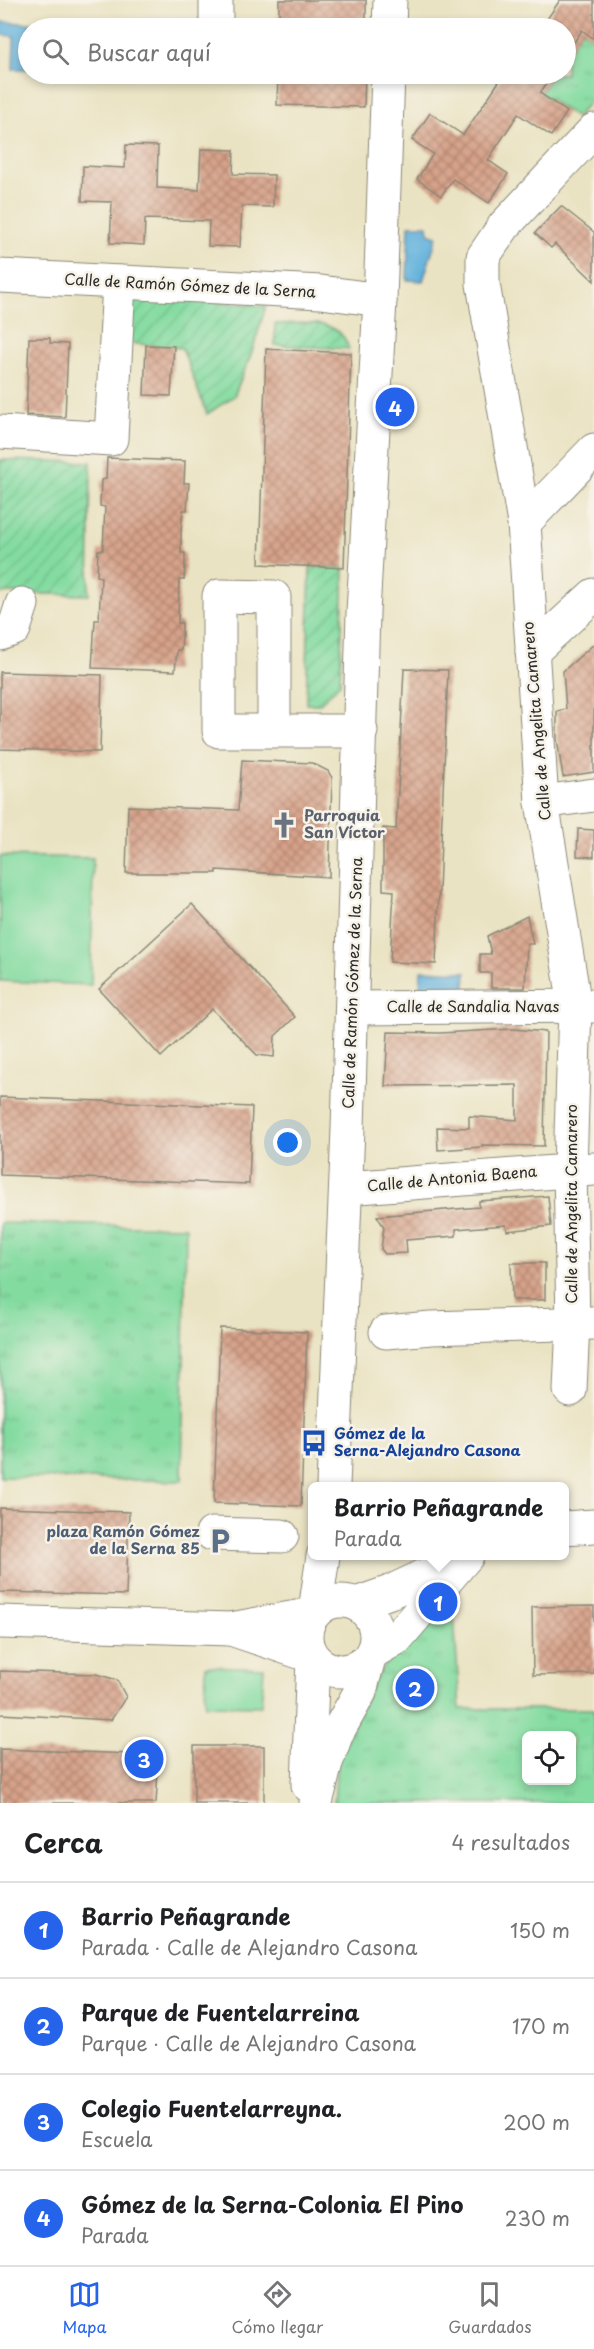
<!DOCTYPE html>
<html lang="es">
<meta charset="utf-8">
<style>
body{margin:0;font-family:"Playpen Sans",sans-serif;background:#f2f2f2;color:#202124}
.controls{position:absolute;right:18px;bottom:18px;display:grid;overflow:hidden;border-radius:9px;box-shadow:0 3px 9px #0003}
.controls button{width:54px;height:54px;display:grid;place-items:center;padding:0;border:0;border-bottom:2px solid #e0e0e0;background:#fff;color:#202124;font:30px sans-serif}
.you{position:absolute;left:288px;top:1143px;width:21px;height:21px;margin:-15px;border:4px solid #fff;border-radius:50%;background:#1a73e8;box-shadow:0 0 0 9px #1a73e833}
.badge{display:grid;place-items:center;width:39px;height:39px;border-radius:50%;background:#2563eb;color:#fff;font-size:20px;font-weight:700}
.pin{position:absolute;translate:-50% -50%;border:3px solid #fff;box-shadow:0 2px 6px #0006}
.popup{position:absolute;left:308px;top:1482px;width:261px;height:78px;box-sizing:border-box;display:grid;place-content:center;border-radius:9px;background:#fff;filter:drop-shadow(0 2px 4px #0005);font-size:20px;white-space:nowrap;color:#757577}
.popup b{font-size:22px;color:#202124}
.popup::after{content:'';position:absolute;left:50%;top:100%;margin-left:-12px;border:12px solid transparent;border-top-color:#fff}
.list{margin:0;padding:0;list-style:none}
h2{display:flex;justify-content:space-between;align-items:center;height:78px;margin:0;padding:0 24px;font-size:26px}
h2 small{font-size:20px;font-weight:400;color:#757577}
.list li{display:grid;grid-template-columns:39px 1fr auto;gap:18px;align-items:center;box-sizing:border-box;height:96px;padding:0 24px;border-top:2px solid #e0e0e0}
.list b{display:block;font-size:22px;white-space:nowrap}
.list p{margin:0;font-size:20px;white-space:nowrap;color:#757577}
.list em{font-size:20px;font-style:normal;color:#757577}
.icon{flex:none;width:33px;height:33px;fill:none;stroke:currentColor;stroke-width:2;stroke-linecap:round;stroke-linejoin:round}
.map{position:relative;flex:none;width:594px;height:1803px;overflow:hidden}
.search{position:absolute;background:#fff;box-shadow:0 3px 9px #0003;left:18px;right:18px;top:18px;height:66px;display:flex;align-items:center;gap:15px;box-sizing:border-box;padding:0 21px;border-radius:33px;color:#757577;font-size:22px}
.sheet{height:462px;background:#fff}
nav{display:flex;justify-content:space-around;align-items:center;box-sizing:border-box;height:84px;border-top:2px solid #e0e0e0;background:#fff;font-size:16px;color:#757577}
nav a{display:grid;justify-items:center;gap:3px}
nav .on{color:#2563eb}
.map>svg:first-child{display:block}
</style>
<div class="map">
<svg width="594" height="1803" viewBox="0 0 594 1803">
<defs>
<pattern id="grass-tufts" width="24" height="20" patternUnits="userSpaceOnUse" patternTransform="scale(1.5)"><rect width="24" height="20" fill="#83dba0"/><path d="M3 7l-1-3M5 7V3M7 7l1-3M15 17l-1-3M17 17v-4M19 17l1-3" fill="none" stroke="#71bc8a"/></pattern>
<pattern id="garden-furrows" width="10" height="10" patternUnits="userSpaceOnUse" patternTransform="scale(1.5)"><rect width="10" height="10" fill="#83dba0"/><path d="M-1 1l2-2M0 10L10 0M9 11l2-2" fill="none" stroke="#71bc8a"/></pattern>
<pattern id="building-cross-hatch" width="8" height="8" patternUnits="userSpaceOnUse" patternTransform="scale(1.5)"><rect width="8" height="8" fill="#d7a289"/><path d="M0 0l8 8M0 8l8-8" fill="none" stroke="#af8470"/></pattern>
</defs>
<rect width="100%" height="100%" fill="#f7f3e8"/>
<filter id="ink" filterUnits="userSpaceOnUse"><feTurbulence type="fractalNoise" baseFrequency=".0167" numOctaves="2"/><feDisplacementMap in="SourceGraphic" scale="12" xChannelSelector="R" yChannelSelector="G"/><feConvolveMatrix kernelMatrix="1 2 1 2 8 2 1 2 1" color-interpolation-filters="sRGB"/></filter>
<filter id="wash" filterUnits="userSpaceOnUse"><feTurbulence type="fractalNoise" baseFrequency=".008" numOctaves="4" result="noise"/><feDisplacementMap in="SourceGraphic" scale="24" xChannelSelector="R" yChannelSelector="G"/><feGaussianBlur stdDeviation="1.35" result="paint"/><feColorMatrix in="noise" values="0 0 0 0 0 0 0 0 0 0 0 0 0 0 0 0 0 1.4 0 .05"/><feComposite in="paint" operator="in"/></filter>
<g filter="url(#wash)">
<rect width="100%" height="100%" fill="#eae3c3"/>
<g fill="url(#grass-tufts)" stroke="#578366" stroke-width="1.5" fill-rule="evenodd">
<polygon points="582,30 594,39 594,97 576,117 540,93 553,74 566,74 566,55"/>
<polygon points="0,1223 186,1227 182,1481 0,1477"/>
<path d="M452 1583 460 1709H594V1803H334L337 1760 378 1673ZM526 1736H572V1780H526Z"/>
</g>
<g fill="url(#garden-furrows)" stroke="#578366" stroke-width="1.5">
<polygon points="131,294 266,306 252,352 234,396 207,414 182,348 128,343"/>
<path d="M275 324C303 324 340 316 349 349L275 345Z"/>
<polygon points="0,460 91,462 89,595 0,593"/>
<polygon points="310,567 344,568 340,684 319,704 306,704"/>
</g>
<g fill="#83dba0" stroke="#578366" stroke-width="1.5">
<polygon points="0,856 93,858 91,985 0,981"/>
<polygon points="206,1666 264,1668 261,1706 205,1705"/>
</g>
<g fill="#61b1dc" stroke="#466e84" stroke-width="1.5">
<polygon points="1,22 52,24 51,28 28,28 28,69 13,69 14,36 1,35"/>
<polygon points="409,225 428,225 429,233 437,236 423,281 407,280"/>
<polygon points="421,970 466,972 465,990 420,989"/>
</g>
<g id="blocks">
<g fill="url(#building-cross-hatch)">
<rect x="279" y="0" width="87" height="28"/>
<polygon points="560,0 594,0 594,39 582,30 566,55 566,28 541,28"/>
<polygon points="278,74 365,74 364,107 277,105"/>
<polygon points="504,74 553,74 540,93 567,112 551,136 518,114 488,160 508,174 489,203 453,179 441,196 417,179 433,154 412,140 430,113 463,135"/>
<polygon points="126,145 158,146 157,188 199,190 201,149 234,150 233,174 274,175 273,207 242,206 240,247 208,246 209,221 145,219 144,245 110,243 112,202 82,201 83,166 125,168"/>
<polygon points="561,206 594,232 594,281 555,244 551,248 535,233"/>
<polygon points="29,338 50,338 50,343 68,344 65,417 26,415"/>
<polygon points="146,345 174,346 171,396 144,395"/>
<polygon points="266,349 351,353 344,568 259,564"/>
<polygon points="107,458 185,461 184,483 189,483 187,510 183,510 181,531 181,553 185,553 185,566 184,580 179,580 178,623 182,623 182,636 181,650 177,650 175,671 92,668 95,620 99,620 100,598 101,577 97,576 98,550 103,550 105,507 100,506 101,480 106,479"/>
<polygon points="594,644 594,772 563,777 557,739 557,711 566,709 563,671"/>
<polygon points="404,669 448,670 436,964 390,962 394,891 383,890 383,828 396,829"/>
<polygon points="0,672 102,675 100,752 0,749"/>
<polygon points="242,760 312,763 328,771 332,778 329,877 217,870 217,873 126,873 128,806 238,810"/>
<polygon points="578,829 594,830 594,857 577,856"/>
<polygon points="192,904 295,1017 275,1036 274,1057 257,1055 212,1009 161,1057 99,989"/>
<polygon points="527,916 533,944 527,944 525,988 491,988 491,973 480,973 480,954 491,954 487,936"/>
<polygon points="513,1029 546,1032 544,1146 482,1145 482,1147 438,1150 437,1127 469,1128 469,1116 517,1120 517,1085 385,1086 388,1032 440,1033"/>
<polygon points="0,1097 252,1107 249,1184 0,1175"/>
<polygon points="548,1196 551,1226 507,1231 506,1225 456,1229 456,1236 406,1240 407,1253 385,1254 381,1249 384,1227 377,1216 479,1207 479,1201"/>
<polygon points="511,1263 545,1263 545,1300 512,1300"/>
<polygon points="220,1328 307,1332 301,1506 214,1503"/>
<polygon points="0,1508 129,1512 126,1595 0,1592"/>
<polygon points="594,1606 594,1674 533,1675 532,1607"/>
<polygon points="0,1671 96,1674 117,1680 126,1697 111,1720 0,1714"/>
<rect x="194" y="1746" width="70" height="57"/>
<polygon points="0,1749 159,1755 156,1803 0,1803"/>
</g>
</g>
</g>
<g filter="url(#ink)">
<use href="#blocks" fill-opacity="0" stroke="#8a8777" stroke-width="1.5"/>
<g fill="none" stroke-linecap="round" stroke-linejoin="round">
<g stroke="#8a8777" stroke-width="35">
<g id="minor">
<polyline points="216,20 216,0"/>
<polyline points="389,28 390,0"/>
<polyline points="0,276 321,292 380,300"/>
<polyline points="0,432 111,439 119,282"/>
<polyline points="524,523 594,450"/>
<polyline points="0,634 14,629 22,604"/>
<polyline points="532,652 594,595"/>
<polyline points="274,731 274,597 219,596 219,731 361,731"/>
<polyline points="542,802 594,795"/>
<polyline points="352,1008 594,1006"/>
<polyline points="346,1188 594,1169"/>
<polyline points="386,1332 431,1328 594,1323"/>
<polyline points="570,1390 573,1323 570,1169 575,1006 542,802 524,523 483,284 483,257 504,226 594,130"/>
<polyline points="333,1486 348,1129 363,613 380,300 388,74"/>
<polyline points="564,1528 594,1526"/>
<polyline points="212,1534 282,1536"/>
<circle cx="341" cy="1636" r="35"/>
<polyline points="356,1604 390,1592 462,1558"/>
<polyline points="315,1611 323,1556"/>
<polyline points="0,1622 231,1629 313,1614"/>
<polyline points="231,1629 311,1656"/>
<polyline points="373,1652 397,1638 467,1556"/>
<polyline points="308,1785 313,1658"/>
<polyline points="316,1803 326,1763 337,1733 360,1692 369,1658"/>
</g>
</g>
<use href="#minor" stroke="#fff" stroke-width="33"/>
</g>
</g>
<defs>
<g id="church-bare" transform="scale(2.07)"><path d="M-1.2-6h2.4v3.5h3.3v2.4h-3.3V6h-2.4V-.1h-3.3v-2.4h3.3Z" fill="#6b7280" stroke="#f7f3e8" stroke-width="2.5" paint-order="stroke"/></g>
<g id="bus-bare" transform="scale(2.07)"><path d="M-5-6H5V4H4V6H2V4H-2V6H-4V4H-5ZM-3.5-4V0h7V-4ZM-3.5 1.2v1.5H-2V1.2ZM2 1.2v1.5H3.5V1.2Z" fill="#1a4fb4" stroke="#f7f3e8" stroke-width="2.5" paint-order="stroke"/></g>
<g id="parking-bare" transform="scale(2.07)"><path d="M-3.5-5.5H1a3.5 3.5 0 0 1 0 7H-1V5.5H-3.5ZM-1-3.4V-.6H.8a1.4 1.4 0 0 0 0-2.8Z" fill="#5c6f8a" stroke="#f7f3e8" stroke-width="2.5" paint-order="stroke"/></g>
</defs>
<g fill-rule="evenodd">
<use href="#church-bare" x="284" y="825"/>
<use href="#bus-bare" x="314" y="1443"/>
<use href="#parking-bare" x="220" y="1541"/>
</g>
<g text-anchor="middle" stroke-width="5" stroke-linejoin="round" paint-order="stroke">
<g font-size="15" fill="#2b2b2b" stroke="#f7f3e8">
<text transform="translate(190 286) rotate(3)" y="5">Calle de Ramón Gómez de la Serna</text>
<text transform="translate(537 721) rotate(-95)" y="5">Calle de Angelita Camarero</text>
<text transform="translate(353 983) rotate(-88)" y="5">Calle de Ramón Gómez de la Serna</text>
<text x="473" y="1012">Calle de Sandalia Navas</text>
<text transform="translate(452 1179) rotate(-5)" y="5">Calle de Antonia Baena</text>
<text transform="translate(572 1204) rotate(-90)" y="5">Calle de Angelita Camarero</text>
</g>
<g font-size="15" font-weight="bold" fill="#5b616d" stroke="#f7f3e8" text-anchor="start">
<text x="304" y="821">Parroquia<tspan x="304" dy="17">San Víctor</tspan></text>
</g>
<g font-size="15" font-weight="bold" fill="#164399" stroke="#f7f3e8" text-anchor="start">
<text x="334" y="1439">Gómez de la<tspan x="334" dy="17">Serna-Alejandro Casona</tspan></text>
</g>
<g font-size="15" font-weight="bold" fill="#4e5e75" stroke="#f7f3e8" text-anchor="end">
<text x="200" y="1537">plaza Ramón Gómez<tspan x="200" dy="17">de la Serna 85</tspan></text>
</g>
</g>
</svg>
<div class="controls">
<button><svg class="icon" aria-label="locate" viewBox="0 0 24 24"><circle cx="12" cy="12" r="6"/><path d="M12 2v4M12 18v4M2 12h4M18 12h4"/></svg></button>
</div>
<div class="you"></div>
<div class="pin badge" style="left:438px;top:1602px">1</div>
<div class="popup"><b>Barrio Peñagrande</b>Parada</div>
<div class="pin badge" style="left:415px;top:1688px">2</div>
<div class="pin badge" style="left:144px;top:1759px">3</div>
<div class="pin badge" style="left:395px;top:407px">4</div>
<div class="search"><svg class="icon" aria-label="search" viewBox="0 0 24 24"><circle cx="10" cy="10" r="6"/><path d="M15 15l6 6"/></svg>Buscar aquí</div>
</div>
<section class="sheet">
<h2>Cerca<small>4 resultados</small></h2>
<ul class="list">
<li><span class="badge">1</span><div><b>Barrio Peñagrande</b><p>Parada · Calle de Alejandro Casona</p></div><em>150 m</em></li>
<li><span class="badge">2</span><div><b>Parque de Fuentelarreina</b><p>Parque · Calle de Alejandro Casona</p></div><em>170 m</em></li>
<li><span class="badge">3</span><div><b>Colegio Fuentelarreyna.</b><p>Escuela</p></div><em>200 m</em></li>
<li><span class="badge">4</span><div><b>Gómez de la Serna-Colonia El Pino</b><p>Parada</p></div><em>230 m</em></li>
</ul>
</section>
<nav>
<a class="on"><svg class="icon" aria-label="map" viewBox="0 0 24 24"><path d="M3 6l6-2 6 2 6-2v14l-6 2-6-2-6 2zM9 4v14M15 6v14"/></svg>Mapa</a>
<a><svg class="icon" aria-label="directions" viewBox="0 0 24 24"><path d="M12 3l9 9-9 9-9-9zM9 14v-3h6M13 9l2 2-2 2"/></svg>Cómo llegar</a>
<a><svg class="icon" aria-label="saved" viewBox="0 0 24 24"><path d="M7 4h10v16l-5-4-5 4z"/></svg>Guardados</a>
</nav>
